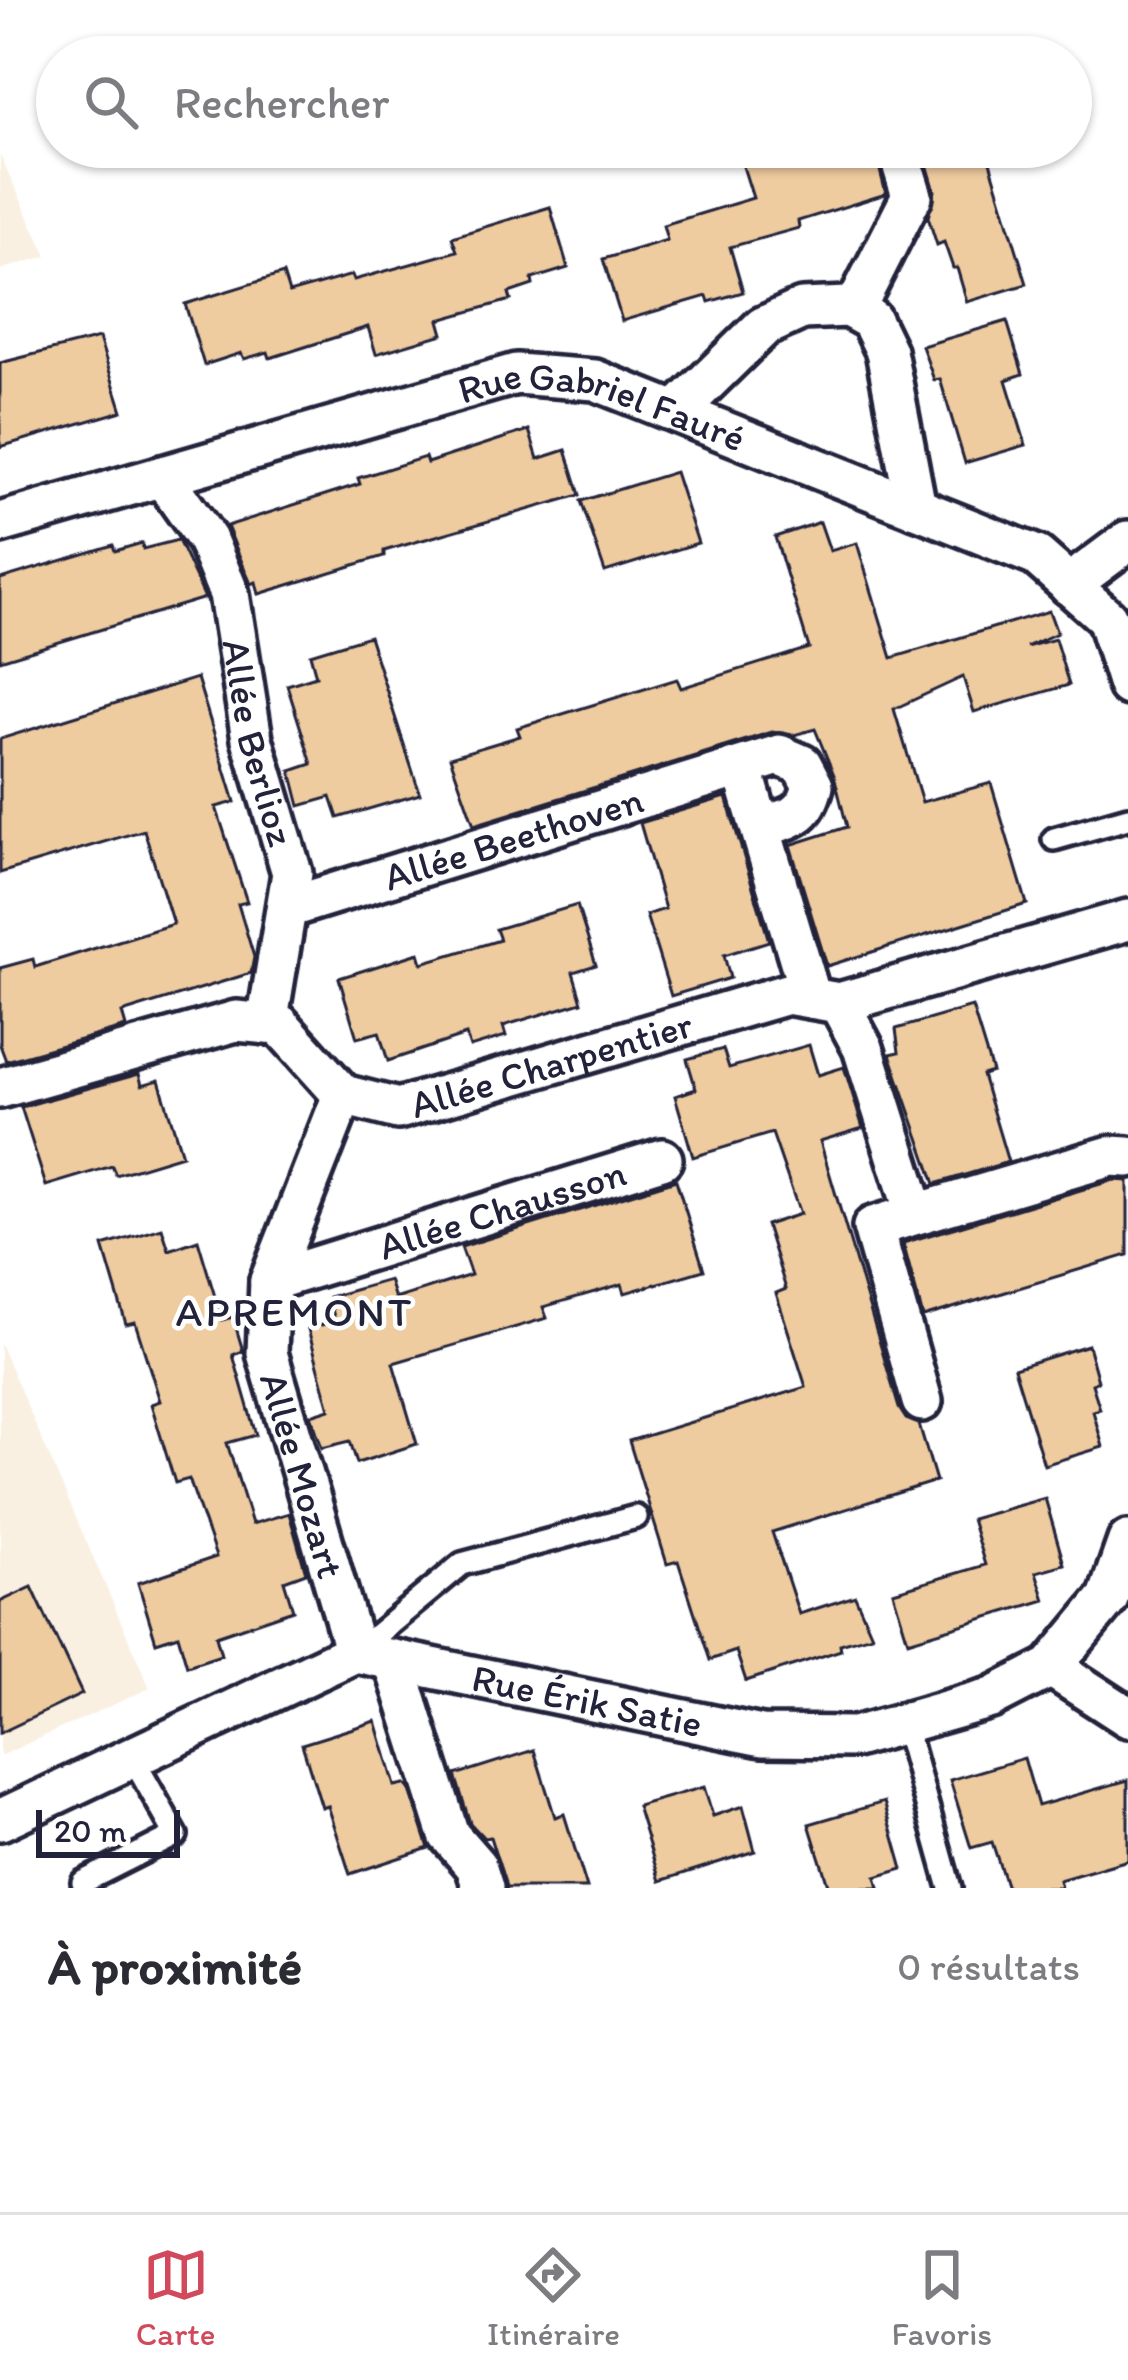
<!DOCTYPE html>
<html lang="fr">
<meta charset="utf-8">
<style>
body{margin:0;font-family:Itim,sans-serif;background:#f2f2f3;color:#2b2b33}
.scale{position:absolute;left:36px;bottom:30px;width:144px;box-sizing:border-box;padding-left:12px;border:6px solid #22223b;border-top:0;font-size:33px;line-height:42px;white-space:nowrap;color:#22223b;-webkit-text-stroke:9px #fff;paint-order:stroke}
.list{margin:0;padding:0;list-style:none}
h2{display:flex;justify-content:space-between;align-items:center;height:156px;margin:0;padding:0 48px;font-size:51px}
h2 small{font-size:39px;font-weight:400;color:#7c7c81}
.icon{flex:none;width:66px;height:66px;fill:none;stroke:currentColor;stroke-width:2;stroke-linecap:round;stroke-linejoin:round}
.map{position:relative;flex:none;width:1128px;height:1888px;overflow:hidden}
.search{position:absolute;background:#fff;box-shadow:0 3px 9px #0004;left:36px;right:36px;top:36px;height:132px;display:flex;align-items:center;gap:30px;box-sizing:border-box;padding:0 42px;border-radius:66px;color:#7c7c81;font-size:45px}
.sheet{height:324px;background:#fff}
nav{display:flex;justify-content:space-around;align-items:center;box-sizing:border-box;height:168px;border-top:3px solid #e1e1e2;background:#fff;font-size:33px;color:#7c7c81}
nav a{display:grid;justify-items:center;gap:6px}
nav .on{color:#d1495b}
.map>svg:first-child{display:block}
</style>
<div class="map">
<svg width="1128" height="1888" viewBox="0 0 1128 1888">
<rect width="100%" height="100%" fill="#fff"/>
<filter id="ink" filterUnits="userSpaceOnUse"><feTurbulence type="fractalNoise" baseFrequency=".00833" numOctaves="2"/><feDisplacementMap in="SourceGraphic" scale="24" xChannelSelector="R" yChannelSelector="G"/><feConvolveMatrix kernelMatrix="1 2 1 2 8 2 1 2 1" color-interpolation-filters="sRGB"/></filter>
<g filter="url(#ink)">
<g fill="#faf0e2">
<polygon points="0,155 47,256 0,270"/>
<polygon points="0,1343 150,1688 0,1756"/>
</g>
<g fill="#eecc9f" stroke="#22223b" stroke-width="3">
<polygon points="773,147 874,147 886,194 798,221 799,228 730,247 743,292 709,302 707,296 622,321 603,259 667,240 663,225 753,198 740,157"/>
<polygon points="922,147 1007,147 1008,156 990,162 1027,284 967,302 957,268 953,268 944,242 937,245 928,217 935,191"/>
<polygon points="550,207 568,268 532,279 533,285 509,293 511,300 439,320 443,334 376,354 368,327 270,358 268,352 244,359 241,353 204,365 185,304 283,274 289,293 352,275 354,280 457,251 452,237"/>
<polygon points="1007,321 1023,374 1006,380 1026,445 965,463 940,379 934,380 922,346"/>
<polygon points="99,338 122,411 0,447 0,363"/>
<polygon points="529,430 538,459 566,450 580,495 384,551 384,556 259,594 256,582 251,584 227,526 360,484 358,478 425,457 427,463"/>
<polygon points="675,472 698,543 605,572 581,501"/>
<polygon points="820,522 830,551 857,543 892,658 1049,611 1057,633 1026,647 1055,639 1069,685 974,712 963,677 894,709 922,802 991,783 1027,904 827,966 790,845 847,827 834,775 815,729 794,735 772,732 474,825 450,757 520,736 517,728 677,679 681,688 809,648 775,537"/>
<polygon points="178,540 205,598 0,660 0,579 113,545 115,551 142,543 143,549"/>
<polygon points="369,636 420,794 338,818 331,797 300,806 291,771 312,764 287,685 316,676 310,654"/>
<polygon points="197,678 235,802 216,807 247,902 238,904 254,957 251,973 122,1013 126,1027 6,1061 0,1045 0,968 33,959 35,967 173,924 144,830 0,873 0,739"/>
<polygon points="726,797 769,941 724,955 730,978 671,996 646,915 665,909 640,823"/>
<polygon points="577,905 596,965 573,972 582,1002 503,1026 506,1036 470,1047 466,1035 388,1061 379,1032 357,1038 339,978 419,953 422,963 500,940 496,929"/>
<polygon points="972,1007 992,1072 982,1075 1008,1162 935,1184 890,1054 899,1052 896,1029"/>
<polygon points="809,1045 818,1075 844,1067 863,1128 820,1141 899,1408 906,1419 919,1424 936,1481 772,1532 799,1614 855,1596 872,1635 840,1644 841,1650 746,1681 736,1651 710,1660 678,1561 667,1564 629,1441 806,1387 776,1293 786,1289 766,1225 800,1214 772,1133 693,1157 675,1096 696,1089 687,1059 723,1049 729,1068"/>
<polygon points="139,1074 142,1085 159,1080 182,1155 116,1175 112,1166 46,1186 21,1107"/>
<polygon points="676,1180 704,1270 625,1293 622,1284 543,1307 547,1318 393,1363 417,1444 357,1463 350,1441 322,1448 311,1415 330,1409 308,1329 335,1321 329,1297 389,1280 395,1299 471,1275 461,1247"/>
<polygon points="1114,1180 1128,1181 1128,1255 923,1317 903,1243"/>
<polygon points="162,1228 169,1250 198,1240 222,1320 233,1317 243,1351 233,1355 256,1435 227,1443 252,1524 289,1513 306,1573 284,1581 293,1610 216,1636 221,1655 187,1666 178,1635 156,1642 138,1583 216,1557 189,1479 175,1483 151,1404 160,1401 135,1322 126,1324 103,1246"/>
<polygon points="1088,1345 1098,1381 1092,1384 1100,1409 1093,1411 1103,1447 1044,1465 1014,1368"/>
<polygon points="1045,1498 1064,1564 1036,1572 1045,1600 908,1641 893,1592 985,1565 971,1519"/>
<polygon points="32,1587 82,1694 0,1733 0,1602"/>
<polygon points="376,1721 395,1786 405,1784 410,1790 429,1848 350,1874 328,1806 322,1808 302,1744"/>
<polygon points="534,1750 555,1817 564,1814 587,1888 506,1888 490,1837 484,1838 470,1823 455,1775"/>
<polygon points="1024,1758 1038,1806 1128,1780 1128,1860 1059,1880 1061,1888 1007,1888 992,1842 971,1848 950,1780"/>
<polygon points="704,1787 713,1816 743,1806 755,1851 660,1881 637,1806"/>
<polygon points="884,1802 903,1869 876,1877 879,1888 829,1888 809,1824"/>
</g>
<g fill="none" stroke-linecap="round" stroke-linejoin="round">
<g stroke="#22223b" stroke-width="30">
<g id="service">
<polyline points="1054,839 1128,818"/>
<polyline points="356,1652 462,1564 636,1517"/>
<polyline points="904,1723 950,1888"/>
<polyline points="83,1882 176,1835 132,1757"/>
</g>
</g>
<g stroke="#22223b" stroke-width="48">
<g id="minor">
<polyline points="854,310 912,196 897,147"/>
<polyline points="676,412 763,327 802,309 848,307 871,320 886,351 916,508"/>
<path id="s1" d="M162 476 207 540 229 594 252 739 292 873 267 1024"/>
<path id="s2" d="M0 523 516 374 595 380 1037 556 1107 618 1128 685"/>
<polyline points="1069,585 1128,541"/>
<polyline points="742,767 811,998"/>
<path id="s3" d="M287 908 779 755 802 765 813 786C805 818 792 817 762 827"/>
<polyline points="839,1003 863,1048 915,1213"/>
<path id="s4" d="M0 1088 236 1021 280 1025 343 1095 398 1109 787 994 839 1003 1128 920"/>
<path id="s5" d="M343 1095 270 1281 267 1353 355 1652"/>
<path id="s6" d="M270 1281 662 1159"/>
<polyline points="922,1401 873,1227 1111,1156 1128,1157"/>
<polyline points="394,1661 449,1835 476,1866 483,1888"/>
<polyline points="1051,1667 1128,1717"/>
<path id="s7" d="M0 1820 355 1652 762 1736 855 1737 991 1698 1051 1667 1108 1598 1128 1541"/>
</g>
</g>
<use href="#service" stroke="#fff" stroke-width="21"/>
<use href="#minor" stroke="#fff" stroke-width="39"/>
</g>
</g>
<g text-anchor="middle" stroke-width="9" stroke-linejoin="round" paint-order="stroke">
<g font-size="39" fill="#22223b" stroke="#fff">
<text dy="14" stroke="none"><textPath href="#s2" startOffset="627">Rue Gabriel Fauré</textPath></text>
<text dy="14" stroke="none"><textPath href="#s1" startOffset="288">Allée Berlioz</textPath></text>
<text dy="14" stroke="none"><textPath href="#s3" startOffset="237">Allée Beethoven</textPath></text>
<text dy="14" stroke="none"><textPath href="#s4" startOffset="600">Allée Charpentier</textPath></text>
<text dy="14" stroke="none"><textPath href="#s6" startOffset="243">Allée Chausson</textPath></text>
<text dy="14" stroke="none"><textPath href="#s5" startOffset="399">Allée Mozart</textPath></text>
<text dy="14" stroke="none"><textPath href="#s7" startOffset="630">Rue Érik Satie</textPath></text>
</g>
<g font-size="42" letter-spacing="3" fill="#22223b" stroke="#fff">
<text x="295" y="1326">APREMONT</text>
</g>
</g>
</svg>
<div class="scale">20 m</div>
<div class="search"><svg class="icon" aria-label="search" viewBox="0 0 24 24"><circle cx="10" cy="10" r="6"/><path d="M15 15l6 6"/></svg>Rechercher</div>
</div>
<section class="sheet">
<h2>À proximité<small>0 résultats</small></h2>
<ul class="list">
</ul>
</section>
<nav>
<a class="on"><svg class="icon" aria-label="map" viewBox="0 0 24 24"><path d="M3 6l6-2 6 2 6-2v14l-6 2-6-2-6 2zM9 4v14M15 6v14"/></svg>Carte</a>
<a><svg class="icon" aria-label="directions" viewBox="0 0 24 24"><path d="M12 3l9 9-9 9-9-9zM9 14v-3h6M13 9l2 2-2 2"/></svg>Itinéraire</a>
<a><svg class="icon" aria-label="saved" viewBox="0 0 24 24"><path d="M7 4h10v16l-5-4-5 4z"/></svg>Favoris</a>
</nav>
